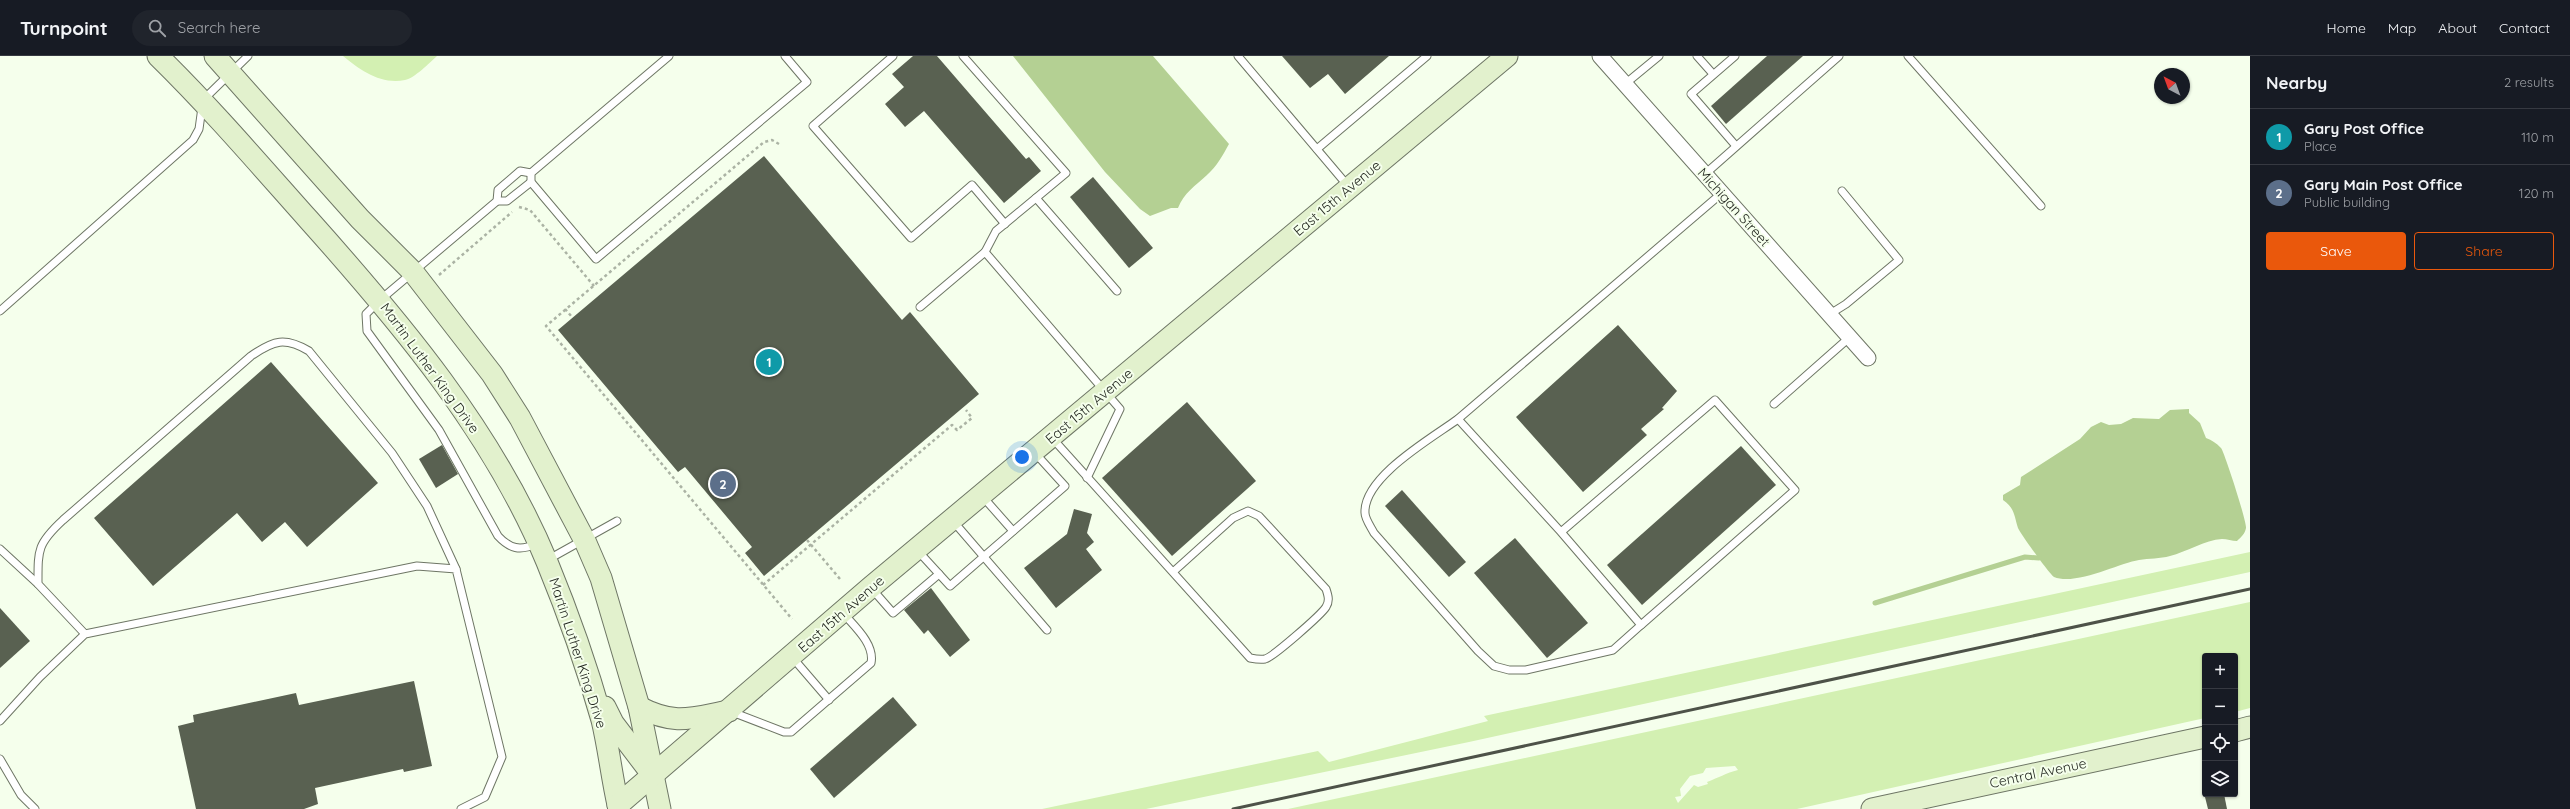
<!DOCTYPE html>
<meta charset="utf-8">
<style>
body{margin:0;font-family:Quicksand,sans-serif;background:#20242c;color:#f1f3f6}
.controls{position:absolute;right:12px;bottom:12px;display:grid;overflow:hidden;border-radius:4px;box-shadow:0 1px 3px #0004}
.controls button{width:36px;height:36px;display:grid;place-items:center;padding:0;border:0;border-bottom:1px solid #363941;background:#171b24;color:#f1f3f6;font:20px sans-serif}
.compass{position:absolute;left:2154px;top:12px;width:36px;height:36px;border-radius:50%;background:#171b24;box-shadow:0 1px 3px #0004;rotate:319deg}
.you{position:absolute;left:1022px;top:401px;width:14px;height:14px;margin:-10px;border:3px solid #fff;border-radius:50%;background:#1a73e8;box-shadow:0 0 0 6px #1a73e833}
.badge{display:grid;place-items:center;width:26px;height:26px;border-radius:50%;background:#ea580c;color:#fff;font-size:13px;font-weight:700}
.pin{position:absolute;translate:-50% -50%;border:2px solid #fff;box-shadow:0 1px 4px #0006}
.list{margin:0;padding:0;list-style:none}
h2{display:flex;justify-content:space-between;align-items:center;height:52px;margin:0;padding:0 16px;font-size:17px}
h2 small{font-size:13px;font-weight:400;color:#9ea1a6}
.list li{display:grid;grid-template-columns:26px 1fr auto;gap:12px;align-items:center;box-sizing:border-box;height:56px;padding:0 16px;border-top:1px solid #363941}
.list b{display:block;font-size:15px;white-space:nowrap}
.list p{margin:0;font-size:13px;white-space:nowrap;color:#9ea1a6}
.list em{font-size:13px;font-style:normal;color:#9ea1a6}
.actions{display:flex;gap:8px;padding:12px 16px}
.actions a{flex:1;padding:9px 0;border:1px solid #ea580c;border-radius:4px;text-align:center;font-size:14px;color:#ea580c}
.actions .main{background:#ea580c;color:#fff}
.icon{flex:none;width:22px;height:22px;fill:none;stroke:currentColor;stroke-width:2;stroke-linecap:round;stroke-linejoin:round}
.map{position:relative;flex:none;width:2250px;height:753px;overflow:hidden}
header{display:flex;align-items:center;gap:24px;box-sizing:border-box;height:56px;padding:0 20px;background:#171b24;border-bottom:1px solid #363941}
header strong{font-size:19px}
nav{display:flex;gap:22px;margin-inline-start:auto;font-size:14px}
.search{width:280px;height:36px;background:#20242c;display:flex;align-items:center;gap:10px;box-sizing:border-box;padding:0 14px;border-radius:22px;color:#9ea1a6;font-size:15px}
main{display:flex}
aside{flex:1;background:#171b24}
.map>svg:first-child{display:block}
</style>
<header>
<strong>Turnpoint</strong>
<div class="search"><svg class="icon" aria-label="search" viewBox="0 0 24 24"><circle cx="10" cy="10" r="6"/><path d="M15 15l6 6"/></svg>Search here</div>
<nav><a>Home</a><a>Map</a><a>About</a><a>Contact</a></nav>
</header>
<main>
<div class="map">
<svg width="2250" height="753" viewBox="0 0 2250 753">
<rect width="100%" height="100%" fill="#f5ffec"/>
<g fill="#d3f0b2" fill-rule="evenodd">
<path d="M343 0H437C429 7 415 22 405 24 381 29 360 14 343 0Z"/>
<polygon points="2250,496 2250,516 1469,686 1146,753 1042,753 1318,695 1329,706 1488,665 1484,660"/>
<path d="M2250 546V652L2235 656V600H2205V662L1797 753H1288ZM1735 710 1738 714C1726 717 1718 722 1707 726L1708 728 1698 731 1694 729 1678 747 1675 741 1681 740 1680 733 1690 720 1703 717 1706 712Z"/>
</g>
<g fill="#b4d093">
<path d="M1013 0H1153L1229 88C1223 99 1217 110 1207 119 1195 130 1184 137 1178 152H1171L1150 160 1140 153 1105 116Z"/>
<path d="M2189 353V357L2200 367 2206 382C2212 384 2216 387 2221 392 2224 395 2247 466 2246 472 2245 478 2241 481 2237 485 2232 485 2227 483 2222 483 2205 484 2186 496 2170 500 2160 503 2149 502 2139 504 2119 507 2076 530 2054 521 2050 519 2020 477 2018 472 2014 460 2015 452 2003 444V439L2020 429 2021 421 2080 383 2091 371 2101 366 2109 369 2121 368 2133 362 2159 363 2170 354Z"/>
</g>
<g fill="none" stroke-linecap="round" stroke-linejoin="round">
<polyline stroke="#b4d093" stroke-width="5" points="1875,547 2025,501 2039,502"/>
</g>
<g fill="#596151">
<polygon points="913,0 937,0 1026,103 1029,101 1041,115 1004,147 924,55 905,71 885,48 904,31 892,18"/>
<polygon points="1282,0 1389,0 1345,38 1328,18 1310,32"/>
<polygon points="1767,0 1803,0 1726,68 1711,50"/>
<polygon points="764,100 902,264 910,256 979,338 764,520 745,497 752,491 685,411 678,416 558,274"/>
<polygon points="1093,121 1153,192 1129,212 1070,141"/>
<polygon points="1618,269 1677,335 1662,352 1664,353 1641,373 1647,379 1583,436 1516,361"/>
<polygon points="271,306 378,427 307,491 285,466 262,486 237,457 153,530 94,462"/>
<polygon points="1187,346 1256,425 1172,500 1102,422"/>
<polygon points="442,389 458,418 436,432 419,403"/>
<polygon points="1741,390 1776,429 1642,549 1607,509"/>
<polygon points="1402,434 1466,506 1449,521 1385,450"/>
<polygon points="1074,453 1092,458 1087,477 1094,486 1086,493 1102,514 1056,552 1024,512 1067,478"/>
<polygon points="1515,482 1588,567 1547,602 1474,517"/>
<polygon points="931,532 970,584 950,601 928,574 924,578 904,554"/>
<polygon points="0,552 30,585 0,612"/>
<polygon points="414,625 432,710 404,716 403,713 315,732 318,748 304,753 196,753 178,670 194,666 193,659 296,637 299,649"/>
<polygon points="893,641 917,669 834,742 810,713"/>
<polygon points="2224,738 2227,753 2208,753 2205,741"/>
</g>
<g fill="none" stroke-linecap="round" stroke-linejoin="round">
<g stroke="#6e7665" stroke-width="9">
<g id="lane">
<polyline points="669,0 531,117 531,126 596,203 807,26 785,0"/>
<polyline points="893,0 813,70 911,182 972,129 1005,168"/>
<polyline points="963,0 1066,117 1036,142 1117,235"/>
<polyline points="1238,0 1348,130"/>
<polyline points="1697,0 1713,18"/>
<polyline points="1735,0 1691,38 1736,90"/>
<polyline points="1908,0 2041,150"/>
<polyline points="1625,28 1659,0"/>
<polyline points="1317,93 1427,0"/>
<path d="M531 117 520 115 498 134 497 145 380 244 366 258 367 275 439 374 498 480C510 493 520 495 536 488"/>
<polyline points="1705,118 1839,0"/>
<polyline points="497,145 507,145 531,126"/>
<polyline points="985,196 996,175 1036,142"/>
<polyline points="920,251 985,196 1120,353 1087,422"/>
<polyline points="0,255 193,84 199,73 203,44 248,0"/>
<polyline points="1830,258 1846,248 1899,204 1842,135"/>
<polyline points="1774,348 1850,281"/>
<path d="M1458 363C1432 382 1363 421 1365 457 1365 463 1371 471 1374 477L1478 595 1494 610 1509 614H1526L1613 594 1641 569"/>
<path d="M1053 383 1250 602C1255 603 1260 604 1265 603 1273 601 1321 559 1326 551 1330 545 1328 539 1326 533L1259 460 1248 455 1233 462 1173 516"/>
<polyline points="983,441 1013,475"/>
<polyline points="953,465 1047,574"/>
<polyline points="1561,476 1641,569 1795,434 1715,344 1561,476 1458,363 1722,137"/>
<polyline points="0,493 38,528"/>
<polyline points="918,495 950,530 1065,430 1035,397"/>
<polyline points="549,503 617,465"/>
<polyline points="872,533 893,557 939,518"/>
<path d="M85 578 38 528C38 494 37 488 63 464L251 300C274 284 285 281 309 295L392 397 427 450 456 513"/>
<polyline points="792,601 829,644"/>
<path d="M732 656 784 676H791L871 607C875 588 854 570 843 557"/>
<polyline points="0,665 40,621 85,578 417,510 456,513 502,701 485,741 461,753"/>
<polyline points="0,703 21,739 35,753"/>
</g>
</g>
<g stroke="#6e7665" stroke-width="17">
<polyline id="street" points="1600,0 1868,302"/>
</g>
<g stroke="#6e7665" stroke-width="23">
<g id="secondary">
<path d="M158 0C211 52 259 108 308 163 401 267 493 376 547 506 568 557 587 611 602 664 609 693 612 724 619 753"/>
<polyline points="215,0 360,163 413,216 492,318 520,362 585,485 601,522 639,651 660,753"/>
<polyline points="605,651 613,667 651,717"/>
<path d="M639 651C676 670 691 662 729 655"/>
<polyline points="2235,675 2250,671"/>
<polyline points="618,749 871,531 1507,0"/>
<polyline points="1872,753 2205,681"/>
</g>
</g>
<g stroke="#abb3a4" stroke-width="2.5" stroke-dasharray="3 3" stroke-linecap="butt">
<polyline points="779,88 772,84 764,86 546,270 792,563"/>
<polyline points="519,151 530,154 594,230"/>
<polyline points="439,219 512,156"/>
<polyline points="565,253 572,261"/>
<polyline points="807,484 840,523"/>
<polyline points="763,529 952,369 957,374 972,362 966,354"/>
</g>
<use href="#lane" stroke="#fff" stroke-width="7"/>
<use href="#street" stroke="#fff" stroke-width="15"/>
<use href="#secondary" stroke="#e2f1cd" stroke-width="21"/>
<polyline stroke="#4d5248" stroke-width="3" points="1233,753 2250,533"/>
</g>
<g text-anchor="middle" stroke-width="4" stroke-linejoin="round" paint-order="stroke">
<g font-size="14" fill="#1f231c" stroke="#f5ffec">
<text transform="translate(1337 142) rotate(-40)" y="5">East 15th Avenue</text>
<text transform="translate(1734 151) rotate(48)" y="5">Michigan Street</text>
<text transform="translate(430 312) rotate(54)" y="5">Martin Luther King Drive</text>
<text transform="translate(1089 350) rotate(-40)" y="5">East 15th Avenue</text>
<text transform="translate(841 558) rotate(-41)" y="5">East 15th Avenue</text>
<text transform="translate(578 597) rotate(72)" y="5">Martin Luther King Drive</text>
<text transform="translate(2038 717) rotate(-12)" y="5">Central Avenue</text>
</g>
</g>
</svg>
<div class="controls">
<button>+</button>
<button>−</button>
<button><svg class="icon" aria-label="locate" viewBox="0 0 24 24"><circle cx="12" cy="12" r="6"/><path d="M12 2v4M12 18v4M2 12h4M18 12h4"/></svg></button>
<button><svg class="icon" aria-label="layers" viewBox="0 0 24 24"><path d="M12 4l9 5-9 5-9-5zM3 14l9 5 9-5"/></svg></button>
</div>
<svg class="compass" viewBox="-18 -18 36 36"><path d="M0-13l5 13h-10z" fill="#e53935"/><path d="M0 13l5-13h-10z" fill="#9ea1a6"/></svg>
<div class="you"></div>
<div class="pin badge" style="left:769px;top:306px;background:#0f9aa8">1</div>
<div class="pin badge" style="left:723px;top:428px;background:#5c6f8a">2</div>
</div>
<aside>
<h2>Nearby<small>2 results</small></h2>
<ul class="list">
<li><span class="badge" style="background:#0f9aa8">1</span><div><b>Gary Post Office</b><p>Place</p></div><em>110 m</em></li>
<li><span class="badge" style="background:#5c6f8a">2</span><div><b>Gary Main Post Office</b><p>Public building</p></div><em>120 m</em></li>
</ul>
<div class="actions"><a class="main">Save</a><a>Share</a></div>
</aside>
</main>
